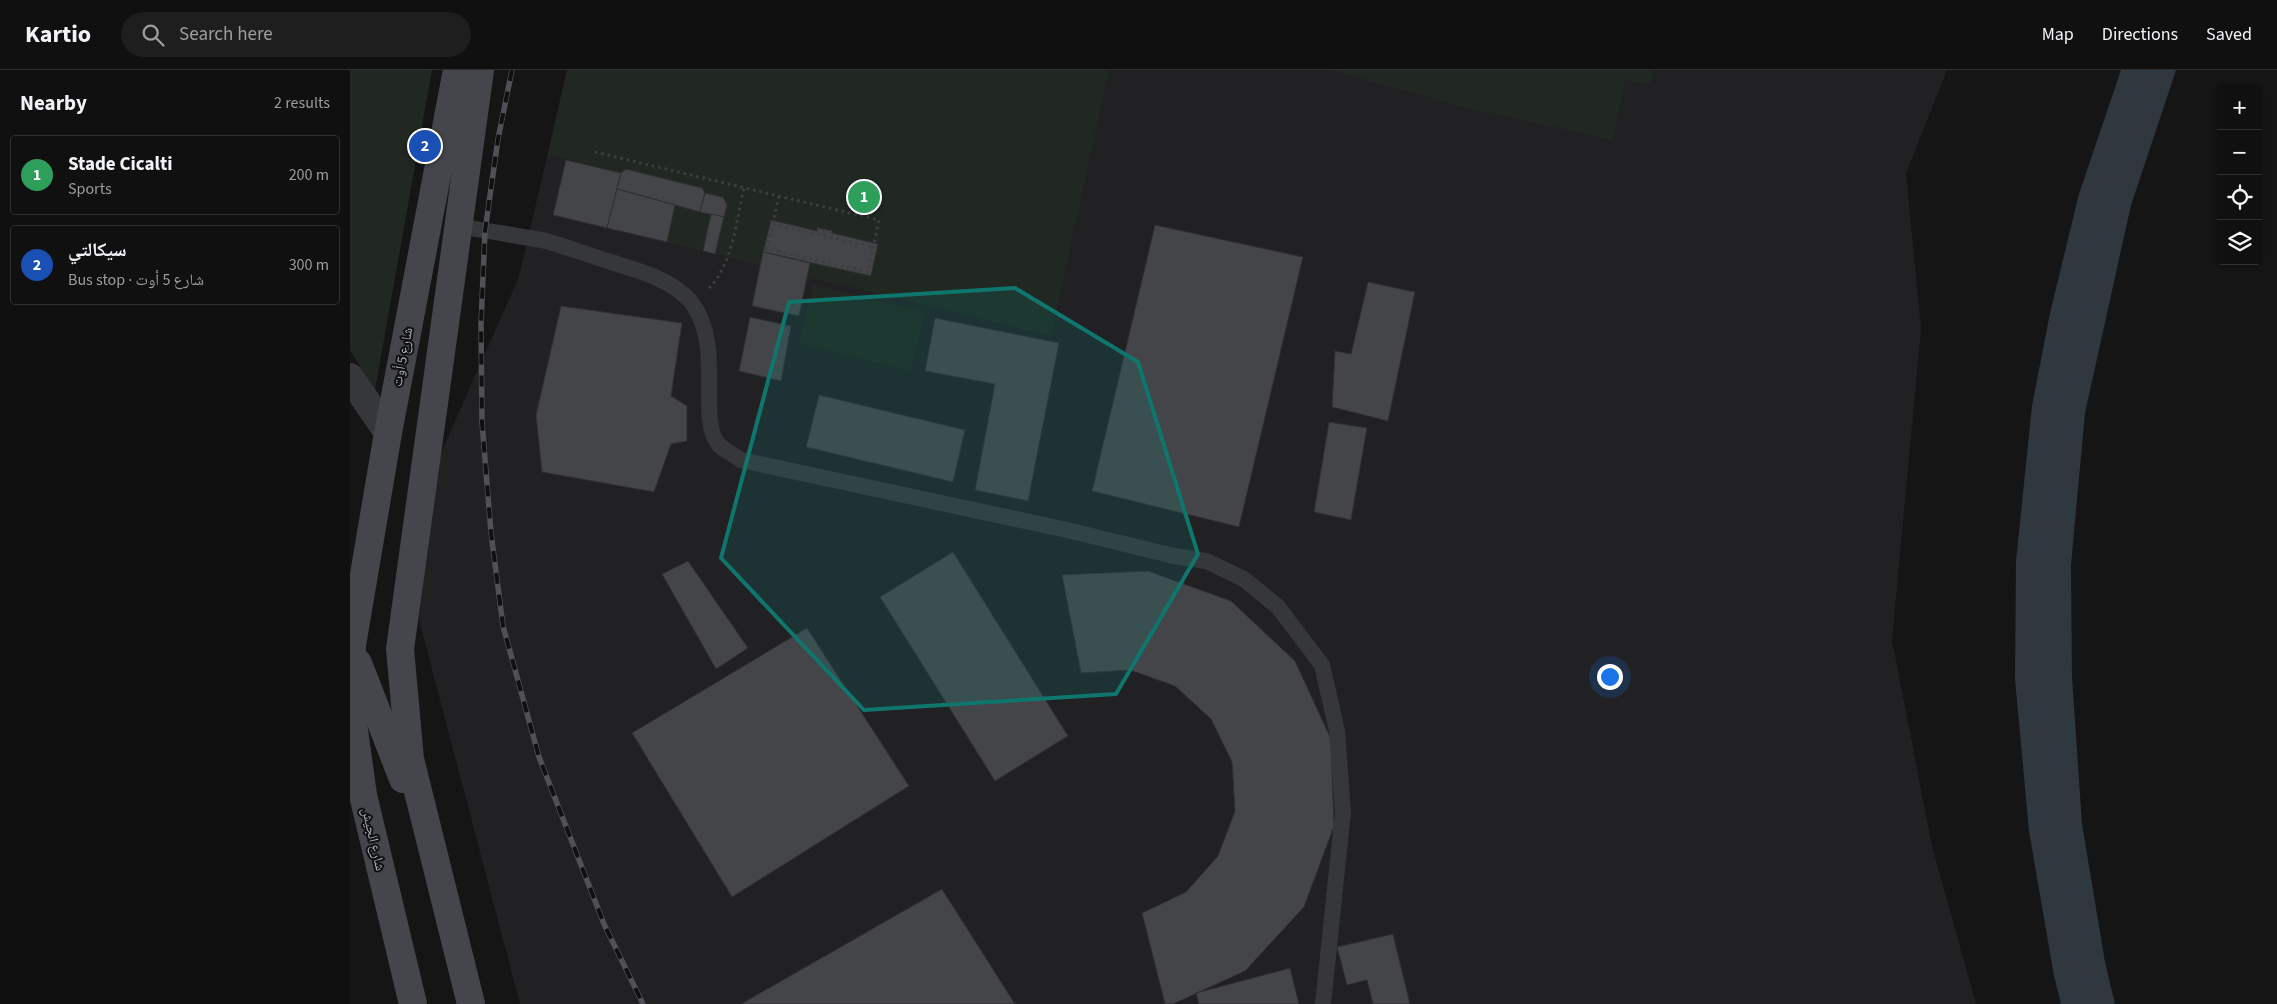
<!DOCTYPE html>
<meta charset="utf-8">
<style>
body{margin:0;font-family:"Source Sans 3","Noto Naskh Arabic",sans-serif;background:#1e1e1e;color:#f1f3f6}
.controls{position:absolute;right:15px;top:15px;display:grid;overflow:hidden;border-radius:5px;box-shadow:0 1px 4px #0004}
.controls button{width:45px;height:45px;display:grid;place-items:center;padding:0;border:0;border-bottom:1px solid #303030;background:#101010;color:#f1f3f6;font:25px sans-serif}
.you{position:absolute;left:1259px;top:606px;width:18px;height:18px;margin:-12px;border:4px solid #fff;border-radius:50%;background:#1a73e8;box-shadow:0 0 0 8px #1a73e833}
.badge{display:grid;place-items:center;width:32px;height:32px;border-radius:50%;background:#8c9099;color:#fff;font-size:16px;font-weight:700}
.pin{position:absolute;translate:-50% -50%;border:2px solid #fff;box-shadow:0 1px 5px #0006}
.list{margin:0;padding:0;list-style:none}
h2{display:flex;justify-content:space-between;align-items:center;height:65px;margin:0;padding:0 20px;font-size:21px}
h2 small{font-size:16px;font-weight:400;color:#9c9d9f}
.list li{display:grid;grid-template-columns:32px 1fr auto;gap:15px;align-items:center;box-sizing:border-box;height:80px;margin:0 10px 10px;padding:0 10px;border:1px solid #303030;border-radius:5px}
.list b{display:block;font-size:19px;white-space:nowrap}
.list p{margin:0;font-size:16px;white-space:nowrap;color:#9c9d9f}
.list em{font-size:16px;font-style:normal;color:#9c9d9f}
.icon{flex:none;width:28px;height:28px;fill:none;stroke:currentColor;stroke-width:2;stroke-linecap:round;stroke-linejoin:round}
.map{position:relative;flex:none;width:1927px;height:934px;overflow:hidden}
header{display:flex;align-items:center;gap:30px;box-sizing:border-box;height:70px;padding:0 25px;background:#101010;border-bottom:1px solid #303030}
header strong{font-size:24px}
nav{display:flex;gap:28px;margin-inline-start:auto;font-size:18px}
.search{width:350px;height:45px;background:#1e1e1e;display:flex;align-items:center;gap:12px;box-sizing:border-box;padding:0 18px;border-radius:28px;color:#9c9d9f;font-size:19px}
main{display:flex}
aside{flex:1;background:#101010}
.map>svg:first-child{display:block}
</style>
<header>
<strong>Kartio</strong>
<div class="search"><svg class="icon" aria-label="search" viewBox="0 0 24 24"><circle cx="10" cy="10" r="6"/><path d="M15 15l6 6"/></svg>Search here</div>
<nav><a>Map</a><a>Directions</a><a>Saved</a></nav>
</header>
<main>
<aside>
<h2>Nearby<small>2 results</small></h2>
<ul class="list">
<li><span class="badge" style="background:#2e9e5b">1</span><div><b>Stade Cicalti</b><p>Sports</p></div><em>200 m</em></li>
<li><span class="badge" style="background:#1a4fb4">2</span><div><b>سيكالتي</b><p>Bus stop · شارع 5 أوت</p></div><em>300 m</em></li>
</ul>
</aside>
<div class="map">
<svg width="1927" height="934" viewBox="0 0 1927 934">
<rect width="100%" height="100%" fill="#151516"/>
<polygon fill="#212123" points="217,0 1597,0 1556,103 1571,259 1542,570 1582,776 1626,934 170,934 69,550 82,403 169,207"/>
<g fill="#212822">
<polygon points="0,0 82,0 25,320 0,280"/>
<polygon points="217,0 759,0 701,266 317,172 325,135 267,119 271,103 198,84"/>
<polygon points="981,0 1303,0 1300,14 1275,10 1263,70 1114,37"/>
<polygon points="463,215 576,242 561,301 449,274"/>
</g>
<polygon fill="#2f383e" points="1771,0 1826,0 1781,135 1735,343 1721,495 1722,607 1732,754 1755,892 1765,934 1711,934 1704,906 1679,761 1665,609 1666,491 1682,336 1700,243 1729,124"/>
<g fill="#444549" stroke="#2f2f32">
<polygon points="216,90 271,103 257,158 203,145"/>
<polygon points="276,99 352,118 355,123 350,142 267,119 271,103"/>
<polygon points="267,119 325,135 317,172 257,158"/>
<polygon points="355,123 373,127 377,135 374,147 350,142"/>
<polygon points="361,144 374,147 365,184 353,181"/>
<polygon points="421,150 467,161 468,158 482,161 482,163 528,174 521,206 413,182"/>
<polygon points="805,155 953,187 889,457 742,421"/>
<polygon points="413,182 460,193 449,246 402,236"/>
<polygon points="1018,212 1065,222 1038,351 982,337 985,281 1001,284"/>
<polygon points="211,236 332,253 321,326 337,336 337,371 321,374 304,422 192,402 186,345"/>
<polygon points="400,247 441,256 431,311 389,301"/>
<polygon points="585,248 709,273 678,431 625,420 645,314 575,301"/>
<polygon points="469,325 615,360 603,412 456,377"/>
<polygon points="979,352 1017,358 1001,450 964,442"/>
<polygon points="603,482 718,666 645,711 530,527"/>
<polygon points="338,491 398,578 366,599 312,504"/>
<polygon points="798,501 881,531 945,591 981,669 984,756 954,837 895,901 823,934 815,934 792,843 836,822 868,786 885,741 882,692 861,649 825,616 780,600 731,603 712,505"/>
<polygon points="457,558 559,716 382,827 282,663"/>
<polygon points="592,819 665,934 391,934"/>
<polygon points="1043,864 1060,934 1023,934 1017,910 997,915 987,877"/>
<polygon points="940,898 949,934 849,934 846,923"/>
</g>
<g fill="none" stroke-linecap="round" stroke-linejoin="round">
<g stroke="#3c3e42" stroke-width="3" stroke-dasharray="2.5 4" stroke-linecap="butt">
<polyline points="245,82 529,150 518,202 417,179 429,126"/>
<polyline points="423,154 523,177"/>
<polyline points="467,159 482,162"/>
<path d="M359 218C382 196 387 148 394 118"/>
</g>
<path stroke="#36373b" stroke-width="16" d="M109 156C136 161 164 165 192 170 215 176 238 185 261 192 289 201 322 209 341 232 375 274 346 349 369 375 375 381 385 385 391 390L717 460 824 486 856 491 894 509 928 537 972 595 987 661 993 742 973 934"/>
<polyline stroke="#36373b" stroke-width="28" points="0,307 38,363"/>
<g stroke="#44464b" stroke-width="28">
<polyline points="8,593 53,709"/>
<polyline points="63,934 13,725 2,646 2,575 38,363 107,0"/>
<polyline points="121,934 60,689 50,579 130,0"/>
</g>
<g stroke="#4f5156" stroke-width="5.5">
<polyline id="rail" points="162,0 148,69 135,161 131,254 132,352 141,463 153,556 189,687 254,854 293,934"/>
</g>
<use href="#rail" stroke="#101011" stroke-width="4" stroke-dasharray="11" stroke-linecap="butt"/>
</g>
<path fill="#0f766e" fill-opacity="0.2" stroke="#0f766e" stroke-width="4" stroke-linejoin="round" d="M665 218 788 292 848 484 766 624 514 640 371 488 439 232Z"/>
<g text-anchor="middle" stroke-width="4" stroke-linejoin="round" paint-order="stroke">
<g font-size="14" fill="#a8adb5" stroke="#101011">
<text transform="translate(52 287) rotate(-79)" y="5">شارع 5 أوت</text>
<text transform="translate(24 769) rotate(77)" y="5">شارع الجيش</text>
</g>
</g>
</svg>
<div class="controls">
<button>+</button>
<button>−</button>
<button><svg class="icon" aria-label="locate" viewBox="0 0 24 24"><circle cx="12" cy="12" r="6"/><path d="M12 2v4M12 18v4M2 12h4M18 12h4"/></svg></button>
<button><svg class="icon" aria-label="layers" viewBox="0 0 24 24"><path d="M12 4l9 5-9 5-9-5zM3 14l9 5 9-5"/></svg></button>
</div>
<div class="you"></div>
<div class="pin badge" style="left:514px;top:127px;background:#2e9e5b">1</div>
<div class="pin badge" style="left:75px;top:76px;background:#1a4fb4">2</div>
</div>
</main>
